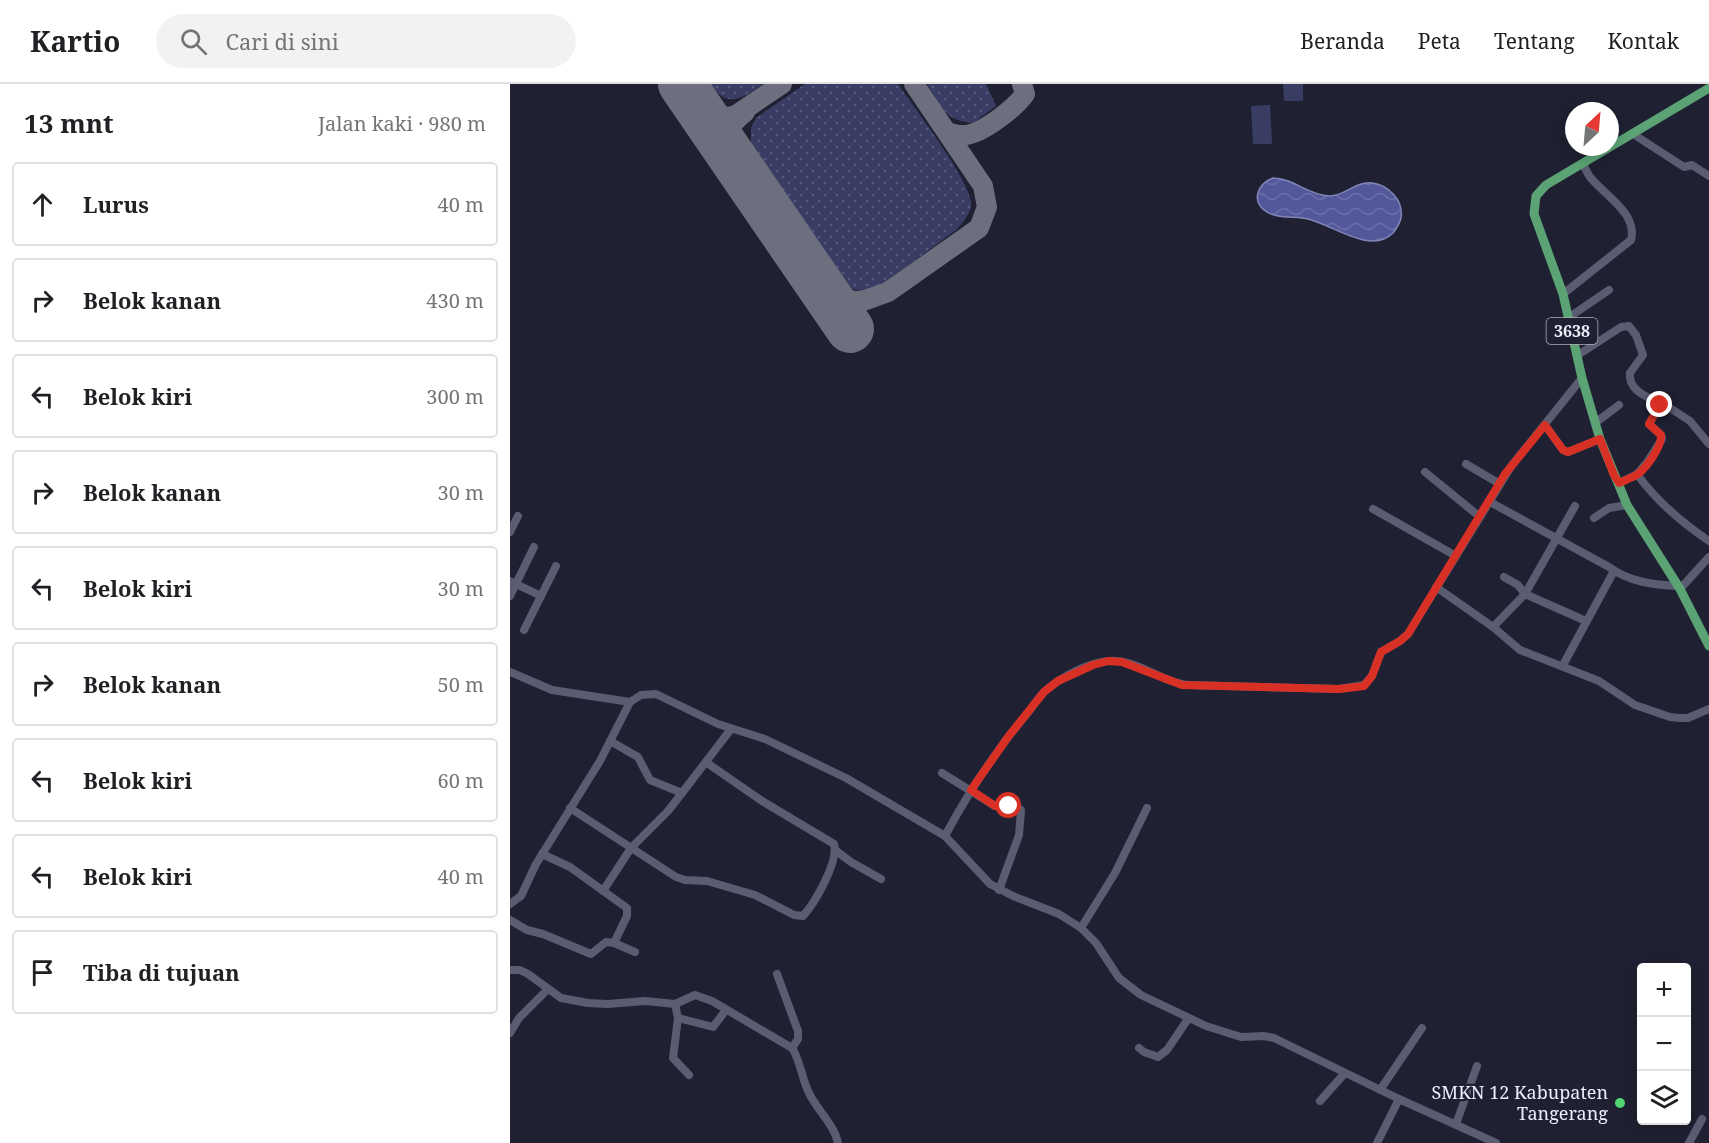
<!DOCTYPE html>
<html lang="id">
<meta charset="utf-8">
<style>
body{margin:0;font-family:"Noto Serif",serif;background:#f2f2f2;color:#202124}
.controls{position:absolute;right:18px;bottom:18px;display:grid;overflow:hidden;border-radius:6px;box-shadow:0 3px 15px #0003}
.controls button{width:54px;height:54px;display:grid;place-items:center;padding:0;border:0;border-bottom:2px solid #e0e0e0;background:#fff;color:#202124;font:30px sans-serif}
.compass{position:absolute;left:1055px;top:18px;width:54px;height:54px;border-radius:50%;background:#fff;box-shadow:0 3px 15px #0003;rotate:26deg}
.stop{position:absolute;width:18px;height:18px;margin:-14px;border:4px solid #d93025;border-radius:50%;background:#fff}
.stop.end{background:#d93025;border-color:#fff;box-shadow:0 2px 6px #0008}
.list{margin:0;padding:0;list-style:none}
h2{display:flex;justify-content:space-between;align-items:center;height:78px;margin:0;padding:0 24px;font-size:26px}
h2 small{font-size:20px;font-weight:400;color:#757577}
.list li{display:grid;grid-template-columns:39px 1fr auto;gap:18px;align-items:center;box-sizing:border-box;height:84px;margin:0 12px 12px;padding:0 12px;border:2px solid #e0e0e0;border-radius:6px}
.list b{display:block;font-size:22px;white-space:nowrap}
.list em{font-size:20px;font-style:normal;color:#757577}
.icon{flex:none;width:33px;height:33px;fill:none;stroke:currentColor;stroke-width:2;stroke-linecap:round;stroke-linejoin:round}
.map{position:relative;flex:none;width:1199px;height:1059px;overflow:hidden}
header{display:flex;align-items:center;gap:36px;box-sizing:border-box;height:84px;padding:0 30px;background:#fff;border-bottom:2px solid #e0e0e0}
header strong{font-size:28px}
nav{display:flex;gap:33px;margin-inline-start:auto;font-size:21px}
.search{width:420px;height:54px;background:#f2f2f2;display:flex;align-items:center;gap:15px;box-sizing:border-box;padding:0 21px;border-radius:33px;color:#757577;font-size:22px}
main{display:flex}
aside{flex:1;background:#fff}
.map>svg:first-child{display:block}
</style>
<header>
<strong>Kartio</strong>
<div class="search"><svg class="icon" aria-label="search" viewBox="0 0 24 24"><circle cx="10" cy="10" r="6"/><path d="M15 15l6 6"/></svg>Cari di sini</div>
<nav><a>Beranda</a><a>Peta</a><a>Tentang</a><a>Kontak</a></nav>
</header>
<main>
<aside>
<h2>13 mnt<small>Jalan kaki · 980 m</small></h2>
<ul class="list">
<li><svg class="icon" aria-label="ahead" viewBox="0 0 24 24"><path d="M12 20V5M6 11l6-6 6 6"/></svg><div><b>Lurus</b></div><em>40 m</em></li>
<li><svg class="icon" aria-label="right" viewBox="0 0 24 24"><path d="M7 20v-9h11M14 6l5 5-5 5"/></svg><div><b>Belok kanan</b></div><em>430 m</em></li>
<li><svg class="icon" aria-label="left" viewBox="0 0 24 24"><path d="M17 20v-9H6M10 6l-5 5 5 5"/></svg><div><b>Belok kiri</b></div><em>300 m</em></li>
<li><svg class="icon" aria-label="right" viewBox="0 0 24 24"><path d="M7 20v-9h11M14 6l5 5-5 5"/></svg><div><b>Belok kanan</b></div><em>30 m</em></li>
<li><svg class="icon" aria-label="left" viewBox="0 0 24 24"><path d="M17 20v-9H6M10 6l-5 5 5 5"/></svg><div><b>Belok kiri</b></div><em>30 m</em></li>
<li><svg class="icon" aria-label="right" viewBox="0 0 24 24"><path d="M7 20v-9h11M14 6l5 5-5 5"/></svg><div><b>Belok kanan</b></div><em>50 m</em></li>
<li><svg class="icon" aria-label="left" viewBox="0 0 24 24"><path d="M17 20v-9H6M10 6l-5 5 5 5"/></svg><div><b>Belok kiri</b></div><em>60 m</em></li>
<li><svg class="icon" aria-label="left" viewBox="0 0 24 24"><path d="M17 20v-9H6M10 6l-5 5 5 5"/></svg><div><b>Belok kiri</b></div><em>40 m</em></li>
<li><svg class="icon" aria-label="arrive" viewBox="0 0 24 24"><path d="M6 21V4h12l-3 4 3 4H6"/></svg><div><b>Tiba di tujuan</b></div></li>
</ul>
</aside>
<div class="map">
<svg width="1199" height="1059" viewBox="0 0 1199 1059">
<defs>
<pattern id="grass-dots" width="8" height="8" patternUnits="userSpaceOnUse" patternTransform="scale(1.5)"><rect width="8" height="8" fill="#393d63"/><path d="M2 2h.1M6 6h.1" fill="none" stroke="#56597a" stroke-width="1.8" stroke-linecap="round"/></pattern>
<pattern id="water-waves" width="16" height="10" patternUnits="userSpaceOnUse" patternTransform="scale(1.5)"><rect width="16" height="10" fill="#53589b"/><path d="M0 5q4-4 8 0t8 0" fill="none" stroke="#6c70aa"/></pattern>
</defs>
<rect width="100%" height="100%" fill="#1f2132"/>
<g fill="url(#grass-dots)">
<path d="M200 0H253C233 14 218 26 200 0Z"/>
<path d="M295 0H388C405 25 457 92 461 118 462 128 453 139 446 146L368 204 357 208 341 205 241 60V44L246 34Z"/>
<path d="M417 0H476L486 22 463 39C433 36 432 23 417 0Z"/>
</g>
<g fill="#393d63">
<polygon points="773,0 793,0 793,17 774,17"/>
<polygon points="760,21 762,60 743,60 741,22"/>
</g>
<path fill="url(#water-waves)" stroke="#8185b7" stroke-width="1.5" d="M763 94C783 94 798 111 819 112 834 113 845 97 862 99 878 101 894 116 891 134 890 139 886 145 883 149 861 171 823 141 798 135 785 132 764 135 754 126 741 115 749 99 763 94Z"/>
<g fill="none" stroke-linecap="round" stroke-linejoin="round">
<g stroke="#6d6f7e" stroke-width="20">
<path d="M179 9C193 26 202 39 226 31L272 0"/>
<path d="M437 48C443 50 449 52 456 51 473 49 505 24 515 10L512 0"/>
<path d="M223 73C211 51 216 44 235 28"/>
<polyline points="299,184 317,203 332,213 343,217 353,217 378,208 469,144 477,123 473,102 404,0"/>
</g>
<polyline stroke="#6d6f7e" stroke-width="48" points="172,0 340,245"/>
<g stroke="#5a5d71" stroke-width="8">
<polyline points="1123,50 1174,83 1182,81 1199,92"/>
<path d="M1053 210 1121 156C1128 129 1094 111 1080 93 1077 89 1075 84 1073 80"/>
<polyline points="1058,234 1099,206"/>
<path d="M1068 271 1111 243 1119 242 1126 251 1133 271 1120 289C1118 307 1138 313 1151 320"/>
<polyline points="1085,339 1109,321"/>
<polyline points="1035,341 1053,366 1058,368 1090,355"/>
<path d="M1199 360 1180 337 1157 322 1151 320 1139 340 1151 351 1152 355 1138 377 1127 390C1147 418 1171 438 1199 457"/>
<polyline points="956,380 990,400"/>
<polyline points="915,388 970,433"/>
<polyline points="1109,399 1127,390"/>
<path d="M980 418 1099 483C1119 498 1144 501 1169 502"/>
<polyline points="863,425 946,472"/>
<polyline points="1084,434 1099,424 1117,421"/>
<polyline points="0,448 8,432"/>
<polyline points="994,493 1008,501 1015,510 1076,537"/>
<polyline points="0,497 31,512"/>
<polyline points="926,503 983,543 1010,566 1089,597 1125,621 1160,633 1169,634 1178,634 1199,625"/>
<polyline points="1170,505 1199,473"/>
<polyline points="0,512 24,463"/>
<polyline points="983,543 1015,510 1065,422"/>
<polyline points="14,546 46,482"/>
<polyline points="1053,581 1104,487"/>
<polyline points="0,588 42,606 120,618"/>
<polyline points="432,689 485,722 507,723 511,726 509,751 489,806"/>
<polyline points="172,709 221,645"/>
<path d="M60 724 166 793 175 796 197 797 245 811 284 831 293 832C305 819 329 777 324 760L252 717 197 679"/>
<path d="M435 752C458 709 484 669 516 631 523 623 528 613 536 606 552 593 577 579 598 577 627 574 651 599 680 601L829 605 854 601 862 592 871 568 890 557 898 550 1002 381 1072 294"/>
<polyline points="325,766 341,778 371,795"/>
<polyline points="32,770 60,783 117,824 117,832 104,859"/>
<polyline points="93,807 121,764 158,727 172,709 140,696 128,673 100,657"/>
<polyline points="0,820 11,812 26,780 90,677 120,618 131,611 146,610 208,640 255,655 336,694 435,752 480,800 503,812 549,830 571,844 586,859 609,894 631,911 696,942 731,953 754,952 764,954 889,1015 986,1059"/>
<polyline points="0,836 17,846 33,850 81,870 96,858 104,859 125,868"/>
<polyline points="571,844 605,789 637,724"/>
<path d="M0 886H10L18 890 51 914 78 919 98 920 135 917 165 920 185 911 202 917 282 964C290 975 292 996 299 1009 307 1026 324 1040 328 1059"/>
<polyline points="267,890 288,947 288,955 282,964"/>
<polyline points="165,920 168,934 163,974 179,991"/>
<polyline points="168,934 203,943 216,926"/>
<polyline points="0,949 9,934 38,905"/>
<polyline points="629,964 634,968 648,973 657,966 678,935"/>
<polyline points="870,1006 912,944"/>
<polyline points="810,1017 835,989"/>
<polyline points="946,1040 967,982"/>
<polyline points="867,1059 889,1015"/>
<polyline points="1179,1059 1192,1035"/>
</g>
<polyline stroke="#5ba375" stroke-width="9" points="1199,4 1036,101 1026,112 1024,130 1053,210 1072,294 1090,355 1117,421 1170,505 1199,562"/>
</g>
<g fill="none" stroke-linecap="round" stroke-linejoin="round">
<path stroke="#d93025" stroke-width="8" d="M499 722H485L461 706 498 653 534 608 548 597 583 581 598 577 612 578 672 601 829 605 854 602 862 592 871 568 890 557 898 550 995 390 1035 341 1053 366 1058 368 1090 355 1104 391 1109 399C1115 396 1122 394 1128 390 1137 383 1152 362 1151 351L1139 340 1150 321"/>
</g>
<circle fill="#52d673" stroke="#1f2132" stroke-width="2" cx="1110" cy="1019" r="6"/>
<g text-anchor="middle" stroke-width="4.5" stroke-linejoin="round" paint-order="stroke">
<rect fill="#1f2132" stroke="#aeb0bd" stroke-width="1.5" x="1036.5" y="234" width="51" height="26" rx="4.5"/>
<g font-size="16" font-weight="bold" fill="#eceef9">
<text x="1062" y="253">3638</text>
</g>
<g font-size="18" fill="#eceef9" stroke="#1f2132" text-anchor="end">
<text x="1098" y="1015">SMKN 12 Kabupaten<tspan x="1098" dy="21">Tangerang</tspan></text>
</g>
</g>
</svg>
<div class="controls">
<button>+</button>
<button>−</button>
<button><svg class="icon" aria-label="layers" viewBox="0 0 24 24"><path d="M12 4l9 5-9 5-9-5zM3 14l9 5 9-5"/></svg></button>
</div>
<svg class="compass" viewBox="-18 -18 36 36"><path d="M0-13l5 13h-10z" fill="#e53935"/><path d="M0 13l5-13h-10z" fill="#757577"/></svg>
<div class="stop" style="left:499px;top:722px"></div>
<div class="stop end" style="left:1150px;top:321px"></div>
</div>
</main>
